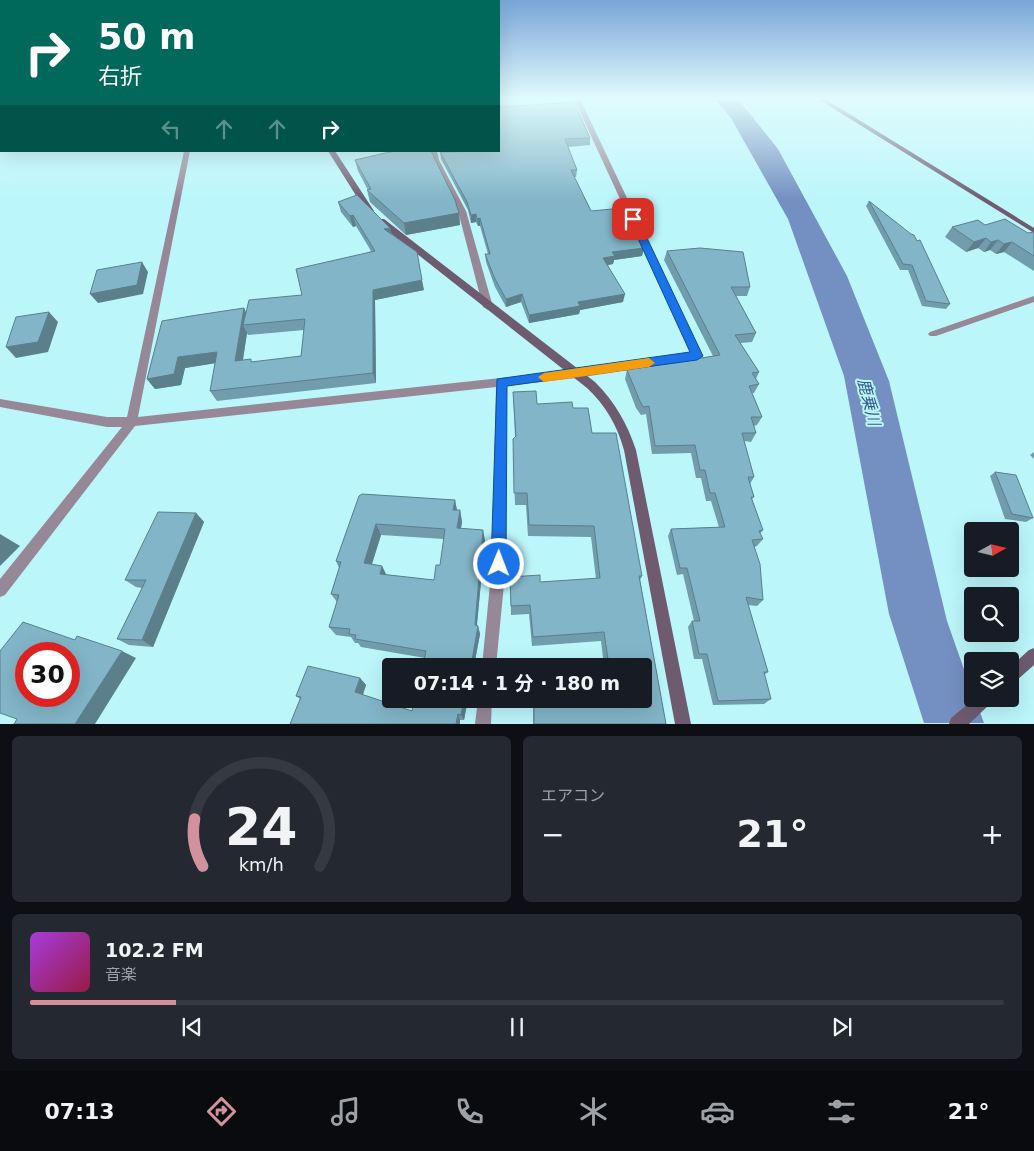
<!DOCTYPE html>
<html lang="ja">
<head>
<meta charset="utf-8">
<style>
	body { margin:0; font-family:"DejaVu Sans","Noto Sans JP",sans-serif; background:#242831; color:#f1f3f6; height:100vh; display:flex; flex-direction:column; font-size:19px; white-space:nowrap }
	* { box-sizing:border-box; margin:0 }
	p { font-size:16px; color:#9ea1a6 }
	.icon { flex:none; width:28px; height:28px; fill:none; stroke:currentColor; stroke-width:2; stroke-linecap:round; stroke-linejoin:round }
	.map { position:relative; height:724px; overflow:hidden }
	.sheet { display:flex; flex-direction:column; gap:12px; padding:12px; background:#0d0f14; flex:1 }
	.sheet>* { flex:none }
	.banner { position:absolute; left:0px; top:0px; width:500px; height:152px; box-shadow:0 5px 20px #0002; background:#00695c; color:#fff; overflow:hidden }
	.needle { width:32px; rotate:82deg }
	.buttons { position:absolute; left:964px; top:522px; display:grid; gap:10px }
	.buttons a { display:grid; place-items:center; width:55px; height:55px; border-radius:5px; background:#171b24; box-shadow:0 5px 20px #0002; font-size:25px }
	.speed { position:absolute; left:15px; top:642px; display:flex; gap:10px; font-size:25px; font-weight:700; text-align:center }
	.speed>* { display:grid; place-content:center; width:65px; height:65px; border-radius:50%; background:#171b24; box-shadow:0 5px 20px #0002; line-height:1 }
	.speed .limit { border:8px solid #d22; background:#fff; color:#111 }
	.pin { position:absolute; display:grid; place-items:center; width:42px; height:42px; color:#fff; margin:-21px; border-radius:10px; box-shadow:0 2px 8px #0006 }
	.me { position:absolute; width:55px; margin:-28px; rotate:1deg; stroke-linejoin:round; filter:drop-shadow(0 0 4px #0008) }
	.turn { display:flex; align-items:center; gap:18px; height:105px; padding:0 15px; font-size:22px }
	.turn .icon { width:65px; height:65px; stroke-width:2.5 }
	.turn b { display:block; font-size:35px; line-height:42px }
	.lanes { display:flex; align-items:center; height:48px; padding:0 15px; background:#0003; justify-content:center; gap:25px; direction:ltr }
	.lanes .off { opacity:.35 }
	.big { font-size:38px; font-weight:700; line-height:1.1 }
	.sheet .card { flex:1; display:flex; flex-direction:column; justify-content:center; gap:8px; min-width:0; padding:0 18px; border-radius:8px; background:#242831 }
	.sheet .dial { align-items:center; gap:0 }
	.dial svg { height:130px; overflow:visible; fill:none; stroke:#363941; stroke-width:7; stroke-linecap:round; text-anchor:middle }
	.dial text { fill:#f1f3f6; stroke:none }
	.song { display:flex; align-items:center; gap:15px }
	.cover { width:60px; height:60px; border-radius:8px; background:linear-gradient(135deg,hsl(280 70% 55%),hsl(340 70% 35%)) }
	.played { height:5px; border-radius:2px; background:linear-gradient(90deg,#d3929b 15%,#363941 15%) }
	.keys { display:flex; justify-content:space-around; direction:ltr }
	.heat { display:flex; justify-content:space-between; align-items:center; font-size:28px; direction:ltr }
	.sheet .tiles { flex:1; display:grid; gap:12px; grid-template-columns:1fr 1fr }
	.card:last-child { grid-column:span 2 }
	.trip { position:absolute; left:382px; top:658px; width:270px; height:50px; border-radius:5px; background:#171b24; box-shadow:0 5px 20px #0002; font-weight:700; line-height:50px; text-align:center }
	.tab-bar { display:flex; height:80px; justify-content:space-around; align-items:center; background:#090b0e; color:#9ea1a6 }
	.tab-bar .icon { width:35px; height:35px }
	.tab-bar .active { color:#d3929b }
	.tab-bar b { font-size:22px; color:#f1f3f6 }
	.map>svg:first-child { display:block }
	.water { fill:#748fc1 }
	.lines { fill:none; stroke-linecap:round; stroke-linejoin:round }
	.street { fill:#968897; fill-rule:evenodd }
	.secondary { fill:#6e5b70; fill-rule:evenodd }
	.wall { fill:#709cab; fill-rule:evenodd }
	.shaded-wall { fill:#5b7f8b }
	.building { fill:#82b5c7; stroke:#5b7f8b; fill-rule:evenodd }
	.route { fill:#1a73e8; stroke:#114b97 }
	.slow { fill:#f59e0b }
	.labels { text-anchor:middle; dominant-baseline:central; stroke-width:4; stroke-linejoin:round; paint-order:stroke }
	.water-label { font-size:16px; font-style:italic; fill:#335393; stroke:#bbf6fb }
</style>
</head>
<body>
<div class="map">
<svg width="1034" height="724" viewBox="0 0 1034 724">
	<rect width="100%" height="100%" fill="#bbf6fb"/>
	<path class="water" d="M 715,99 L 738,99 L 778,149 L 847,276 L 889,381 L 947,621 L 972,692 L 972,699 L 975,699 L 984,723 L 924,723 L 889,614 L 844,376 L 788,219 L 731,118 Z"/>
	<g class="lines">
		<path class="street" d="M 574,99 L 580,99 L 702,356 L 697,360 L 576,378 L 506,386 L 506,564 L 496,666 L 482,666 L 492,564 L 496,387 L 135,426 L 5,595 L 0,597 L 0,579 L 122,427 L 107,427 L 0,407 L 0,399 L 107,417 L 127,417 L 184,151 L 190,151 L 138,417 L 576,370 L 691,353 Z
			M 0,120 L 1,120 L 1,124 L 0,124 Z
			M 431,151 L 437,151 L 439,160 L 466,211 L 493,307 L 491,309 L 488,310 L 483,307 L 458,211 L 433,160 Z
			M 1034,296 L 1034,302 L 936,336 L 930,336 L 928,334 L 930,332 Z
			M 478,699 L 492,699 L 491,724 L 475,724 Z"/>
		<path class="secondary" d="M 818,99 L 825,99 L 1034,228 L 1034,233 Z
			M 328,151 L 335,151 L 374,211 L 373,213 L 367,213 Z
			M 378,219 L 384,219 L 595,382 C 615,402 627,423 636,450 L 691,724 L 675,724 L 624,450 C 617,425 606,406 587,388 L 378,223 Z
			M 1034,648 L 1034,665 L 1015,682 L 1010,684 L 1010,667 L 1029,650 Z
			M 974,699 L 993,699 L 990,704 L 969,724 L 949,724 L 951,718 Z"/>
	</g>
	<path class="wall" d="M 499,107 L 590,138 L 590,145 L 568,147 L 577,170 L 576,177 L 574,177 L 591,211 L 644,248 L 642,256 L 614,260 L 613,264 L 608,265 L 623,302 L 580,310 L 579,314 L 529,323 L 521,302 L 506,307 L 495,287 L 486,262 L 485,254 L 488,254 L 480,226 L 478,226 L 476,222 L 471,223 L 468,210 L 441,159 L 440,152 L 499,151 Z
		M 355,160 L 459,213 L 460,225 L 406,235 L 370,202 L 367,190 L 368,190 L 358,171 Z
		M 869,201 L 950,304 L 946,309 L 922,306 L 908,270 L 900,270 L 866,206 Z
		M 338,202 L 390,228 L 391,233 L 424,290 L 375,300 L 376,383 L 217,401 L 210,391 L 215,363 L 185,368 L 181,385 L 155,389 L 147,379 L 244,308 L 246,312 L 302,295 L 371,251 L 356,226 L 353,227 L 341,212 ZM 304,330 L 301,356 L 253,362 L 243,360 L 247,333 L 248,335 Z
		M 985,225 L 1028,233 L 1034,232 L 1034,271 L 1004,252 L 996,254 L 990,250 L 984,252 L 978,248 L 966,252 L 945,237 L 952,227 Z
		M 667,251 L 750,287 L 747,296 L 736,296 L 756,333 L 752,342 L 740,343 L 759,372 L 756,379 L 759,384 L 754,393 L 752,393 L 762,417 L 757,425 L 754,426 L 756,433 L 751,442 L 744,441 L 754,477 L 750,484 L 754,497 L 752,499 L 763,530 L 760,534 L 763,539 L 757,546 L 754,547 L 763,600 L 757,606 L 748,605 L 768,672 L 764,675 L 771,699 L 764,704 L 713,705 L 702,659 L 694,659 L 688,627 L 692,621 L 694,621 L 683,574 L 677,575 L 668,536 L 671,529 L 719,527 L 711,501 L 706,501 L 701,478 L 696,478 L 691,453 L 652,454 L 646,414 L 641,415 L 636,408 L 625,379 L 627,370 L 713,356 L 664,260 Z
		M 513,392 L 537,404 L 573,408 L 592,433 L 642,576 L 640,580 L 666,724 L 533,724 L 533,710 L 534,704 L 605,704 L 605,699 L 644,699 L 644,666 L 604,666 L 601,641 L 532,646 L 529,614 L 511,615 L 510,577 L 540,582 L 596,579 L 591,537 L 528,536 L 526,505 L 515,505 L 513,439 L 515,437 Z
		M 1034,452 L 1034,459 L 1030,455 Z
		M 995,472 L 1033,518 L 1026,522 L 1005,519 L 990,476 Z
		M 359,496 L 455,500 L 457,510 L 460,510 L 462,522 L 461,528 L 485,540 L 477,625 L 478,626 L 480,634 L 474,666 L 423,666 L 425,658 L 361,647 L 358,643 L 355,643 L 351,637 L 336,635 L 329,627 L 337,602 L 331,594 L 339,568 L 336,561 ZM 381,535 L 444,539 L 440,565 L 434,580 L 386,575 L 382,566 L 372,564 Z
		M 196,513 L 204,522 L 153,647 L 129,645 L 117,639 L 142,588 L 136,587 L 125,580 Z
		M 360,678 L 366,685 L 363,695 L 412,711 L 468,699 L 464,720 L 460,720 L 460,724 L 290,724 L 300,699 L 296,696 Z"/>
	<path class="shaded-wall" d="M 459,213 L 460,225 L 406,235 L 404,223 Z
		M 476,214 L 476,222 L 471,223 L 471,215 Z
		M 353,215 L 356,226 L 353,227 L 350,216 Z
		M 480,218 L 480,226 L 478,226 L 477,219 Z
		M 390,228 L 392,238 L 384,229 Z
		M 986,238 L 978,248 L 966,252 L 974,242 Z
		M 998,240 L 990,250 L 984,252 L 991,242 Z
		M 1012,242 L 1004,252 L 996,254 L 1004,244 Z
		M 644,248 L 642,256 L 614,260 L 613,264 L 602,266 L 603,258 L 612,252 Z
		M 142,262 L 148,272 L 143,294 L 98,303 L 90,294 Z
		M 422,280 L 424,290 L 375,300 L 376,383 L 373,373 L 373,290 Z
		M 522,294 L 521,302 L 506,307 L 506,299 Z
		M 625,294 L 623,302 L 580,310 L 579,314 L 529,323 L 529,315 L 578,302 Z
		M 244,308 L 249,319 L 243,325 L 247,333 L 241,371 L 235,361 Z
		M 49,312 L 58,322 L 48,352 L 16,358 L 6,347 Z
		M 217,352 L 223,362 L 185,368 L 181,385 L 155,389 L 147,379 L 178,357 Z
		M 455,500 L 457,511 L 453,510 Z
		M 460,510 L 462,522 L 459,539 L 457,528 Z
		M 196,513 L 204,522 L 153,647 L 142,640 Z
		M 376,524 L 381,535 L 369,573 L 364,563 Z
		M 483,530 L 485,540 L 476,633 L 475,625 Z
		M 0,534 L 20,546 L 0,566 Z
		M 382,566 L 387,576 L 380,574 Z
		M 478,626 L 480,634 L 474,666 L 471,666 Z
		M 122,651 L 136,658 L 95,724 L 75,724 Z
		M 360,678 L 366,685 L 361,699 L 355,692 Z
		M 464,699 L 468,699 L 464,720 L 461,715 Z
		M 458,714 L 460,720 L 460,724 L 456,724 Z"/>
	<path class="building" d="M 574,102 L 590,138 L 565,139 L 577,170 L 571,170 L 591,211 L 623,208 L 644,248 L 612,252 L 615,256 L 603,258 L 625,294 L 578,302 L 580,306 L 529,315 L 522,294 L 506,299 L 495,279 L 485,254 L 490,254 L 480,218 L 477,219 L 476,214 L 471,215 L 467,202 L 440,152 L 499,151 L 499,107 Z
		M 396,151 L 431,151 L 455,200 L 459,213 L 404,223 L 367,190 L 371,189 L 355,160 L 385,153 Z
		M 357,195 L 390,228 L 384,229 L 417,252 L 422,280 L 373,290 L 373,373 L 210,391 L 217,352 L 178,357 L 174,374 L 147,379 L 162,321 L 191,316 L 244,308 L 235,361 L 251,359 L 251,362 L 301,356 L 305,319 L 243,325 L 249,300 L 302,295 L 296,269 L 375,251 L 353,215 L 350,216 L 338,202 Z
		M 869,201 L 911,234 L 914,235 L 917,241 L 920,240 L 950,304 L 926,301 L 912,265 L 903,264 Z
		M 1005,219 L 1028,233 L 1034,232 L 1034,256 L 1012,242 L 1004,244 L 998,240 L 991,242 L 986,238 L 974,242 L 952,227 L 978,220 L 985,225 Z
		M 700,248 L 743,252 L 750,287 L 731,287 L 756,333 L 735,335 L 759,372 L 752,373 L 759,384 L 749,386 L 762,417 L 751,417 L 756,433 L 742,433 L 754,477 L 748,477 L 754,497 L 751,497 L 763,530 L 759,531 L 763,539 L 752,540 L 760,564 L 763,600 L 746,597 L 768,672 L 764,672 L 771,699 L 718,701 L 707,654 L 699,654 L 692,621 L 700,621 L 687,568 L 680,568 L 671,529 L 725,527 L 715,493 L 710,493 L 705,470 L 700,470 L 695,445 L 655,446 L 649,406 L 643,407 L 639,399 L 627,370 L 720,355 L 667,251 Z
		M 142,262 L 137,285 L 90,294 L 97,270 Z
		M 49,312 L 38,342 L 6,347 L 16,317 Z
		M 536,391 L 537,404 L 572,402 L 573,408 L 588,408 L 592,433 L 616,433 L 642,576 L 639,576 L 666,724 L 534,724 L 534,704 L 610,704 L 609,699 L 644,699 L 644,666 L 609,666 L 604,632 L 533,637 L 530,605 L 511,606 L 510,577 L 540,575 L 540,582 L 600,578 L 594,526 L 529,525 L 527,493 L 514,493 L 513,439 L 516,436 L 513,392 Z
		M 995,472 L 1016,475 L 1033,518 L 1012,514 Z
		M 362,494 L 455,500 L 453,510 L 460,510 L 457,528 L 483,530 L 475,625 L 478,626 L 471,666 L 423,666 L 426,651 L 355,639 L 356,635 L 349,634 L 350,629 L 329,627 L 339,595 L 331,594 L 341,562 L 336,561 L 359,496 ZM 376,524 L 445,529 L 440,565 L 436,565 L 434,580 L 380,574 L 382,566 L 364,563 Z
		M 158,512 L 196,513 L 142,640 L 117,639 L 146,580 L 125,580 Z
		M 23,622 L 75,640 L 77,636 L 122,651 L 75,724 L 14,724 L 17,719 L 0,713 L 0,651 ZM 26,654 L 69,654 L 69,696 L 26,696 Z
		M 308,666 L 360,678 L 355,692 L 412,711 L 415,699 L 464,699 L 461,715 L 458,714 L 456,724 L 290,724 L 301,697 L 296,696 Z"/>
	<linearGradient id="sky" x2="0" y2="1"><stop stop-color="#79a5d8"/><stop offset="0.49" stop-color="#e0fbfd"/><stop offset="1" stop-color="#e0fbfd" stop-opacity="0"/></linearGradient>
	<rect width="1034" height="200" fill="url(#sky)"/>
	<path class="route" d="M 633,216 L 638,219 L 703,356 L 697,360 L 507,386 L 506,564 L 504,569 L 499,571 L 493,569 L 491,564 L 497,379 L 690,352 L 629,219 Z"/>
	<path class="slow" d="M 649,358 L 655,363 L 649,367 L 544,382 L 538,377 L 544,373 Z"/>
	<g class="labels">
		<g class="water-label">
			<text transform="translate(869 402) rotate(76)">鹿乗川</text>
		</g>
	</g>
</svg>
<div class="buttons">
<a><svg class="needle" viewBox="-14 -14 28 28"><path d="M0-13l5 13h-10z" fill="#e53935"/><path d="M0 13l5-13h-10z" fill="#9ea1a6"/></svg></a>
<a><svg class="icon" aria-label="search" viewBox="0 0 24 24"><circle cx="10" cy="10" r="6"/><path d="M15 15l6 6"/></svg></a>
<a><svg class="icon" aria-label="layers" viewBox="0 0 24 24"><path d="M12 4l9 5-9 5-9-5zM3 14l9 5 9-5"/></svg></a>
</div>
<div class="speed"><div class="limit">30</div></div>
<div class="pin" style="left:633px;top:219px;background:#d93025"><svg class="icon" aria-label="arrive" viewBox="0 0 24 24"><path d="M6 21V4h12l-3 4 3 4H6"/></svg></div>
<svg class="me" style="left:499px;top:564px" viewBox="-20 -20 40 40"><circle r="17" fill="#1a73e8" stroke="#fff" stroke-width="3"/><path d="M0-11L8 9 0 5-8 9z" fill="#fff"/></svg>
<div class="trip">07:14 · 1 分 · 180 m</div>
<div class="banner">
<div class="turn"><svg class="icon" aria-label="right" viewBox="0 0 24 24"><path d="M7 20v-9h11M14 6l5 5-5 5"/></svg><div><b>50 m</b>右折</div></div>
<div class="lanes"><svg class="icon off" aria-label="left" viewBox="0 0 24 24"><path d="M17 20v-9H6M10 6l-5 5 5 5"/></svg><svg class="icon off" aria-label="ahead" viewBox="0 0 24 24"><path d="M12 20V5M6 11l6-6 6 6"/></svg><svg class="icon off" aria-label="ahead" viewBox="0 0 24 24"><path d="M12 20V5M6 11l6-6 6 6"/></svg><svg class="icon" aria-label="right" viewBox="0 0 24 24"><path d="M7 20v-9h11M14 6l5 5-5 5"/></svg></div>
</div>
</div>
<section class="sheet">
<div class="tiles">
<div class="card dial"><svg viewBox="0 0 100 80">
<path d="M14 69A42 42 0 1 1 86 69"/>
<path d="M14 69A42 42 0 0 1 9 40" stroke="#d3929b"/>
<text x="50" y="56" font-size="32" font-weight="700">24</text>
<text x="50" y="72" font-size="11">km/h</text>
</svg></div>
<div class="card"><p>エアコン</p>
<div class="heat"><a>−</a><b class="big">21°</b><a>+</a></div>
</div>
<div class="card">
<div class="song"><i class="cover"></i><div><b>102.2 FM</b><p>音楽</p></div></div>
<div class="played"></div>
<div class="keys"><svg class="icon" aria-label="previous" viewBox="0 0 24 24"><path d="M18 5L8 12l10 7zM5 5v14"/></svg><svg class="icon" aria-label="pause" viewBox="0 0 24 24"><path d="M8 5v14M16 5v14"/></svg><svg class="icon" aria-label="next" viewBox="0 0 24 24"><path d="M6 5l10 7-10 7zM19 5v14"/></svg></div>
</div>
</div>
</section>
<nav class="tab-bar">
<b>07:13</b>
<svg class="icon active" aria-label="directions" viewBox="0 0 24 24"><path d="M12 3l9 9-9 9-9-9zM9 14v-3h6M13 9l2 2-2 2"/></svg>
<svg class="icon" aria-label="music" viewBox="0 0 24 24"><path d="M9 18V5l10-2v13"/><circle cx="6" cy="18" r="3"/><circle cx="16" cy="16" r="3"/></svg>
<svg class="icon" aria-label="phone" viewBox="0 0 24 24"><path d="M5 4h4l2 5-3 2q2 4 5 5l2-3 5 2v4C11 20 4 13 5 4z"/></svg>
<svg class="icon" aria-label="climate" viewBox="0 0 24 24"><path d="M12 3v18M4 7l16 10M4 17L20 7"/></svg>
<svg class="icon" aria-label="car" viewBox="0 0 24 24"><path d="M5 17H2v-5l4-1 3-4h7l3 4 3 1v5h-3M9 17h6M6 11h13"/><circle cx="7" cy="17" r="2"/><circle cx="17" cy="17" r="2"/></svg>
<svg class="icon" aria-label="filters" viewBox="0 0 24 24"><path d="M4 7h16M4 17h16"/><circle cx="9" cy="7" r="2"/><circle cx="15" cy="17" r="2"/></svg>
<b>21°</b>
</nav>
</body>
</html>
